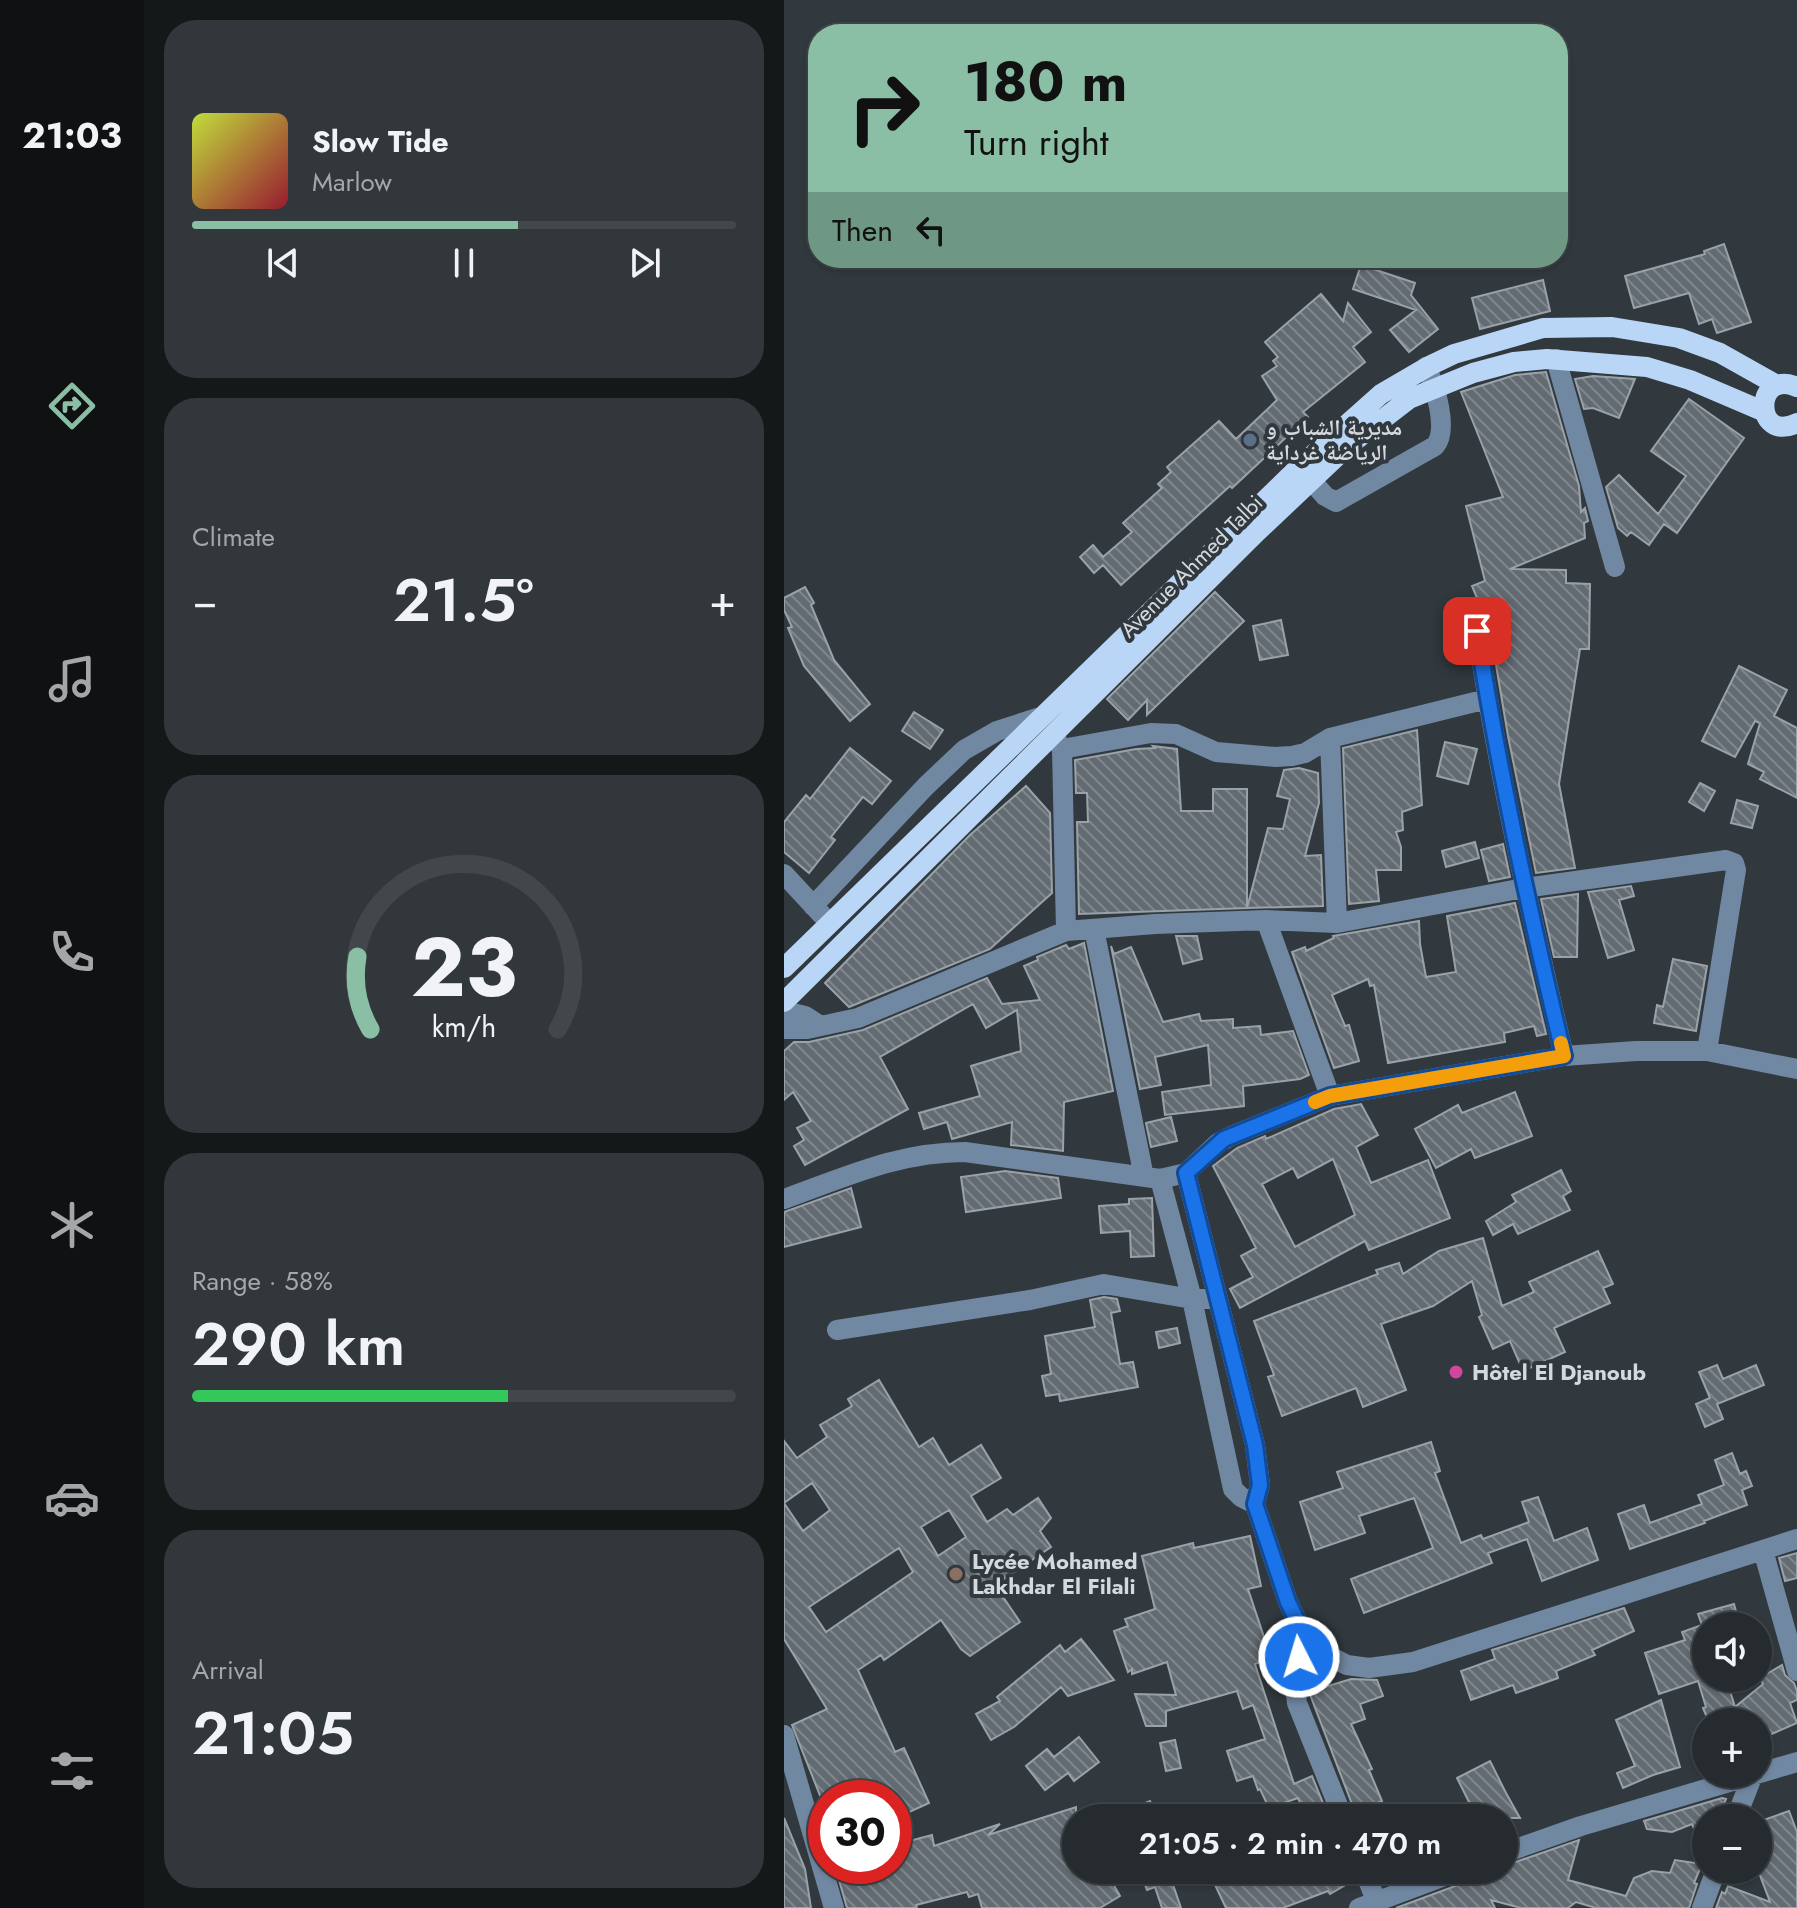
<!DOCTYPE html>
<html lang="en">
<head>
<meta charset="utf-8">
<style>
	body { margin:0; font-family:Jost,"Noto Naskh Arabic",sans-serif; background:#31373a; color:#f1f3f6; height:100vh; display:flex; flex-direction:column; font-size:30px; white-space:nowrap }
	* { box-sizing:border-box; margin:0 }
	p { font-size:26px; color:#a3a7aa }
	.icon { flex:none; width:44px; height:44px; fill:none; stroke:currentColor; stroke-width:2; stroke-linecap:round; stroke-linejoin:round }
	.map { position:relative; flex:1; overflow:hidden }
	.drawer { display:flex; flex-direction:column; gap:20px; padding:20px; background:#141819; width:640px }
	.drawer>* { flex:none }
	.guide { position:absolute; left:24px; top:24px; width:760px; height:244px; border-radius:32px; box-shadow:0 2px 6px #0004,0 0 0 2px #42474a; background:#8abfa5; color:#111; overflow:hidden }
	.fabs { position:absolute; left:908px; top:1612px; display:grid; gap:16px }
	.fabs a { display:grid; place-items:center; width:80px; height:80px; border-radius:50%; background:#252b2e; box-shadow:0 2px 6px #0004,0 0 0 2px #42474a; font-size:40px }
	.speed { position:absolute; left:24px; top:1780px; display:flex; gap:16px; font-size:40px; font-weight:700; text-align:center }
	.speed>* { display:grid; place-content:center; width:104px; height:104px; border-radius:50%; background:#252b2e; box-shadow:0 2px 6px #0004,0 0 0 2px #42474a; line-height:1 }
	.speed .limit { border:12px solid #d22; background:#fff; color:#111 }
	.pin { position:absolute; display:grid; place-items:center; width:68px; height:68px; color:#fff; margin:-34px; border-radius:16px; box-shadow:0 4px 12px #0006 }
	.me { position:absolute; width:88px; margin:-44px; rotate:355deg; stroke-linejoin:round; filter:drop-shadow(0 0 6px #0008) }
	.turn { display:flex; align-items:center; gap:28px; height:168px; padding:0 24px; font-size:36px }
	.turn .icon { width:104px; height:104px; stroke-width:2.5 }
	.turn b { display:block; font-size:56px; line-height:68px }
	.then { display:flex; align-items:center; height:76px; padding:0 24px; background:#0003; gap:16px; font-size:30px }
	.big { font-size:60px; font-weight:600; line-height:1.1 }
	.drawer .tile { flex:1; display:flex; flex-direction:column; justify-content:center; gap:12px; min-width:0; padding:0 28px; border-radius:32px; background:#31373a }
	.drawer .dial { align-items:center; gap:0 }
	.dial svg { height:208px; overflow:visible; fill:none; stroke:#42474a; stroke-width:7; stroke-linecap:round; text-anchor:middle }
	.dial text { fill:#f1f3f6; stroke:none }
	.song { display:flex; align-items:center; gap:24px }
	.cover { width:96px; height:96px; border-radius:12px; background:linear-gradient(135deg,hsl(70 70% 55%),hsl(350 70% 35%)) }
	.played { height:8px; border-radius:4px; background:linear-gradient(90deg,#8abfa5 60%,#42474a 60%) }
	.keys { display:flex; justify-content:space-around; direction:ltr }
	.heat { display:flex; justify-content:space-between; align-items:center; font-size:44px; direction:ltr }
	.charge { height:12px; border-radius:6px; background:linear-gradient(90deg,#34c759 58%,#42474a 0) }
	.trip { position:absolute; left:278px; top:1804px; width:456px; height:80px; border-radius:40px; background:#252b2e; box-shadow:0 2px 6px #0004,0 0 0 2px #42474a; font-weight:600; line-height:80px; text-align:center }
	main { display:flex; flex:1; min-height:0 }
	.tabs { display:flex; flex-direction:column; width:144px; justify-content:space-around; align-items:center; background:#0f1112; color:#a3a7aa }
	.tabs .icon { width:56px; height:56px }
	.tabs .on { color:#8abfa5 }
	.tabs b { font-size:36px; color:#f1f3f6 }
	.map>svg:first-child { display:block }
	.building { fill:url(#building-back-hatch); stroke:#99a2a9; stroke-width:2; fill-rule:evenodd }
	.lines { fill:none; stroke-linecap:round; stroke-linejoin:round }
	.minor { stroke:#7188a2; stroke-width:20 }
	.major { stroke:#bad6f7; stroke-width:20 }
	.route-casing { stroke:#114b97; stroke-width:20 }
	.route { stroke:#1a73e8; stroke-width:14 }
	.slow { stroke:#f59e0b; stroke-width:14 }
	.service-dot { fill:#5c6f8a; stroke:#31393e; stroke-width:3 }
	.hotel-dot { fill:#d1479c; stroke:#31393e; stroke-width:3 }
	.education-dot { fill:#8d6e63; stroke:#31393e; stroke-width:3 }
	.labels { text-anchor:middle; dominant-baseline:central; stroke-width:8; stroke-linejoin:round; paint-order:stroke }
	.poi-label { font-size:22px; font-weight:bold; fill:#d4d9dd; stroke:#31393e; text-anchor:start }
	.street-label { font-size:22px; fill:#d4d9dd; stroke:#31393e }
</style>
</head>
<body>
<main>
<nav class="tabs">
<b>21:03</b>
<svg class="icon on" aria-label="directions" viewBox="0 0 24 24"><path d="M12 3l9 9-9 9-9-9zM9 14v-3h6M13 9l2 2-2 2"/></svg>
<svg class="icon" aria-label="music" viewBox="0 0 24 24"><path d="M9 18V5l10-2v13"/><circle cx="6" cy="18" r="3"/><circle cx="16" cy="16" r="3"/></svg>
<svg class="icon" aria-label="phone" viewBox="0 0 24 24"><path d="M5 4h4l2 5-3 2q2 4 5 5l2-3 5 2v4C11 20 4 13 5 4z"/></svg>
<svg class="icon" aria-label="climate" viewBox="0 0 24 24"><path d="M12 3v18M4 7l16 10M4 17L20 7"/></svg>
<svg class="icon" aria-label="car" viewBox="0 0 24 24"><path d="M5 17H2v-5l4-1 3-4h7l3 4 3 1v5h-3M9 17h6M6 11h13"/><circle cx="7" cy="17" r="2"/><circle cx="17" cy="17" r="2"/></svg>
<svg class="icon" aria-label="filters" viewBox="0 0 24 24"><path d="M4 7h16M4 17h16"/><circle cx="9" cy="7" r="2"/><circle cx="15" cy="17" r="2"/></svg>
</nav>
<section class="drawer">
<div class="tile">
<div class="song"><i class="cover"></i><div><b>Slow Tide</b><p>Marlow</p></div></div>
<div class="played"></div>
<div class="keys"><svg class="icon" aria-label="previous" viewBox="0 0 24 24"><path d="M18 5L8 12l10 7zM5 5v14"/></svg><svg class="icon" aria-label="pause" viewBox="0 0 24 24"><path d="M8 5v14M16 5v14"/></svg><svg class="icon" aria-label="next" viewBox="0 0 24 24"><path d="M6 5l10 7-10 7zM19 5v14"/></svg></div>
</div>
<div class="tile"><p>Climate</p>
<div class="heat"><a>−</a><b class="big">21.5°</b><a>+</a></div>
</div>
<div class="tile dial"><svg viewBox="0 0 100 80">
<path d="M14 69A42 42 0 1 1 86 69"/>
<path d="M14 69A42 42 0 0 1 9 41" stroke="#8abfa5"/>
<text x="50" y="56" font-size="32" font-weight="700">23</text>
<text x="50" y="72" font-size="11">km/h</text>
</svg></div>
<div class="tile"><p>Range · 58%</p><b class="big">290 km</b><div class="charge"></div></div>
<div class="tile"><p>Arrival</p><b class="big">21:05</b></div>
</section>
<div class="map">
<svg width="1013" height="1908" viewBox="0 0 1013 1908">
	<defs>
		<pattern id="building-back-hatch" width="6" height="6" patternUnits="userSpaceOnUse" patternTransform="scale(2)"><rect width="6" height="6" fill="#636b72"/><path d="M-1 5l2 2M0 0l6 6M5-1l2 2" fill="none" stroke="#80868c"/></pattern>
	</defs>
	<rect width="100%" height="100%" fill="#31393e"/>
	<path class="building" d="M 940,244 L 967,322 L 933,333 L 928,319 L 915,324 L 905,293 L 850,308 L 841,276 L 921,254 L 920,251 Z
		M 577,265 L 631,283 L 627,295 L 654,329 L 625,352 L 606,330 L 632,310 L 569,289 Z
		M 759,280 L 766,311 L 696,329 L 688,298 Z
		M 537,294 L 559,321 L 564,303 L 587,332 L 569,347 L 581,362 L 519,412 L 524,417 L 448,488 L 446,486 L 337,585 L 319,565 L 310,573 L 296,557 L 309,545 L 319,557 L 348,532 L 339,523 L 378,488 L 374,484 L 387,472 L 383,467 L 435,421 L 452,439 L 493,400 L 478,376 L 493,366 L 489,361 L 494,357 L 481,342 Z
		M 762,372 L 795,486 L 797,512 L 801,508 L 804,521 L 800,523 L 801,538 L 726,569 L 782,570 L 782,583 L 806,584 L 805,649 L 796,649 L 775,784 L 791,868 L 752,873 L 724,736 L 706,629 L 688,586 L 701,581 L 682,506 L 719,497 L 677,392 L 731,375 Z
		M 809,376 L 851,379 L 835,418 L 809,408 L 800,409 L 791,379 Z
		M 905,399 L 960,438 L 893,533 L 880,524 L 865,545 L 847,532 L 843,536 L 834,528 L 822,487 L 835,475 L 874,514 L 902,476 L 867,451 Z
		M 21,587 L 30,603 L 27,605 L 50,660 L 86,704 L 66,721 L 20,666 L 4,628 L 8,627 L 0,610 L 0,598 Z
		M 431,592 L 460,621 L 363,715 L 363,700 L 344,720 L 323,699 Z
		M 497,620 L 504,655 L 476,660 L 469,626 Z
		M 955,666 L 1003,690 L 990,716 L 1013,728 L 1013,798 L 976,779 L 980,772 L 964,764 L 976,723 L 971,721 L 951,757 L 918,741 Z
		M 130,712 L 159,730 L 146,749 L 118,731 Z
		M 633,730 L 638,805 L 618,812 L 619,830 L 612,832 L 617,847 L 617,870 L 592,870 L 595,901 L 565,904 L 559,748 Z
		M 661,742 L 693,749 L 684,784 L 653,776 Z
		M 369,746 L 393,749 L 397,811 L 429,811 L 429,789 L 463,789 L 463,908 L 295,914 L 293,822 L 304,822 L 303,793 L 292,793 L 291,760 L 352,749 L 371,748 Z
		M 66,748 L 107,781 L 88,804 L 79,797 L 47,837 L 51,840 L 25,873 L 0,852 L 0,822 L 22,795 L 26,799 Z
		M 515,768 L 534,773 L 535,803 L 521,856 L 537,855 L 539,906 L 463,908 L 484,828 L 499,829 L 506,799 L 493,796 L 500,770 Z
		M 916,783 L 931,791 L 920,811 L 905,802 Z
		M 242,786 L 266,813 L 268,893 L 206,949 L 65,1007 L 41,983 L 186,835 Z
		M 953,800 L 974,806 L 968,828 L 947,823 Z
		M 691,842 L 695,858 L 662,867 L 658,851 Z
		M 719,844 L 726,877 L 705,881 L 697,850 Z
		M 847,886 L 850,896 L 835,900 L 850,950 L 824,958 L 804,892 Z
		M 794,894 L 793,957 L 770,957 L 757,899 Z
		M 731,903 L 762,1034 L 753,1036 L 750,1026 L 720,1033 L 721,1042 L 604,1063 L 590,985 L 586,986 L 584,979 L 548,995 L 561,1026 L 565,1025 L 575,1061 L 550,1068 L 508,952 L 521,947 L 522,951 L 550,938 L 549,936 L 635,921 L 636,944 L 642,977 L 672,972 L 663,916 Z
		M 392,936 L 413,936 L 418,959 L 399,964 Z
		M 300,943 L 329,1091 L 280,1102 L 279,1151 L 227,1145 L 228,1122 L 168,1139 L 163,1122 L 140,1129 L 135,1113 L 196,1096 L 187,1066 L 237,1051 L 233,1010 L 202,1028 L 189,1004 L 96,1057 L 124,1109 L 21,1165 L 10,1146 L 20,1140 L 13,1128 L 27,1121 L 9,1092 L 0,1100 L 0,1051 L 10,1042 L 25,1042 L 79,1030 L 203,978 L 218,1004 L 256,1000 L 240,966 L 254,960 L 253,957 L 282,945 L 285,949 Z
		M 327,946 L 330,954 L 347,947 L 379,1022 L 415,1014 L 417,1021 L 449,1019 L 449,1028 L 476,1026 L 477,1035 L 509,1031 L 525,1075 L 516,1079 L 459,1086 L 460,1106 L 381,1115 L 378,1092 L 427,1085 L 424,1045 L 371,1057 L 377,1085 L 356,1089 Z
		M 889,959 L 923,966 L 912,1031 L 870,1023 L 873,1005 L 879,1007 Z
		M 731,1092 L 748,1136 L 691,1158 L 687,1149 L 652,1168 L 631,1129 L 674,1105 L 678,1113 Z
		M 577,1104 L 594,1135 L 572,1147 L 587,1183 L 644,1160 L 666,1218 L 585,1250 L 581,1241 L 456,1308 L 446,1289 L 469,1277 L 457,1256 L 472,1248 L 429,1166 L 453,1148 L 481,1136 L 482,1139 L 550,1109 ZM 549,1159 L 571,1215 L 511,1247 L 478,1184 L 509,1168 L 514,1178 Z
		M 387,1117 L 393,1141 L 367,1147 L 362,1123 Z
		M 777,1170 L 787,1191 L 779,1196 L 786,1210 L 734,1234 L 729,1224 L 709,1235 L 702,1221 L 732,1202 L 728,1195 Z
		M 221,1171 L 274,1178 L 277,1198 L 182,1212 L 177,1177 Z
		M 67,1188 L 77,1227 L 0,1247 L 0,1212 Z
		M 345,1199 L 368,1198 L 370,1256 L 347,1257 L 346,1231 L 317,1233 L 315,1206 L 345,1204 Z
		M 699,1238 L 718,1306 L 750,1292 L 745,1282 L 814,1251 L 829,1284 L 819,1288 L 826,1303 L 770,1328 L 781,1352 L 739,1371 L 726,1341 L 709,1349 L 695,1317 L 698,1315 L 688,1281 L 649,1306 L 597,1324 L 622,1390 L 579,1407 L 572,1388 L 498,1416 L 484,1377 L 490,1375 L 470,1321 L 594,1274 L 592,1270 L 615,1263 L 619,1274 L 655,1251 Z
		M 320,1297 L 333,1299 L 336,1311 L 327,1313 L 336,1364 L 349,1362 L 354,1387 L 276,1401 L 275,1394 L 262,1396 L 258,1376 L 267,1374 L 261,1336 L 311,1327 L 306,1300 Z
		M 393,1328 L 396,1343 L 375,1348 L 372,1332 Z
		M 933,1365 L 939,1379 L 972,1365 L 980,1385 L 933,1404 L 939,1419 L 921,1427 L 912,1404 L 926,1398 L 915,1372 Z
		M 95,1380 L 135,1447 L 149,1438 L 165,1465 L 197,1445 L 217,1478 L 187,1496 L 203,1522 L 223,1509 L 229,1515 L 254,1498 L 267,1518 L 256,1531 L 267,1547 L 211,1585 L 236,1622 L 186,1656 L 177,1649 L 157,1620 L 100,1660 L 97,1655 L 74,1670 L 111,1752 L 120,1748 L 145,1803 L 110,1819 L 110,1798 L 37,1798 L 8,1725 L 43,1709 L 0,1639 L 0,1441 L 13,1458 L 43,1437 L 36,1425 L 68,1406 L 64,1399 ZM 28,1483 L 46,1510 L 19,1531 L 0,1503 ZM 165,1510 L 182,1537 L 154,1556 L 137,1527 ZM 115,1548 L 129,1572 L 42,1632 L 25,1607 Z
		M 647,1442 L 656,1471 L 651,1473 L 677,1543 L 697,1535 L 699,1539 L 745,1522 L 738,1502 L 754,1497 L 770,1541 L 803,1528 L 814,1560 L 758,1581 L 743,1539 L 704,1553 L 708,1563 L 580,1613 L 567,1579 L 649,1548 L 630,1498 L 575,1516 L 581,1533 L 531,1550 L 516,1502 L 559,1488 L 553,1472 Z
		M 948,1453 L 956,1474 L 962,1471 L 968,1486 L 958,1490 L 963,1505 L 920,1521 L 921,1523 L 846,1549 L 834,1514 L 860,1505 L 866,1523 L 918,1504 L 914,1495 L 940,1485 L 931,1460 Z
		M 466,1536 L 477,1586 L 464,1589 L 487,1658 L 471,1664 L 510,1784 L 528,1776 L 545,1818 L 523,1818 L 514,1798 L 485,1808 L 476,1789 L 474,1790 L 469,1776 L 453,1781 L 443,1751 L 481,1739 L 469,1705 L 459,1709 L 453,1691 L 382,1711 L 382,1726 L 362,1726 L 351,1694 L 392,1695 L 383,1662 L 348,1674 L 348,1669 L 344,1672 L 330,1631 L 344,1626 L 341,1619 L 371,1609 L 358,1556 L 409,1543 L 410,1548 Z
		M 1013,1553 L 1013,1578 L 1001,1581 L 995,1558 Z
		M 950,1604 L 956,1626 L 922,1626 L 922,1678 L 942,1678 L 951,1707 L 979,1684 L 976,1678 L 998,1665 L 1001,1675 L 1010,1683 L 1013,1691 L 1013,1700 L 1006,1703 L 1013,1723 L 974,1740 L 974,1722 L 925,1722 L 919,1708 L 922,1707 L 914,1681 L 875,1694 L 861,1653 L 901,1640 L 898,1632 L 918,1625 L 914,1614 Z
		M 840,1608 L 850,1631 L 808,1650 L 811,1655 L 772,1671 L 774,1678 L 732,1693 L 729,1685 L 687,1700 L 677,1671 L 711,1659 L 708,1650 Z
		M 297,1639 L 330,1680 L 284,1696 L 277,1687 L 230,1727 L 207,1740 L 192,1714 L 216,1701 L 213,1697 L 276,1645 L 281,1652 Z
		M 567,1679 L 593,1680 L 599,1696 L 576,1704 L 581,1719 L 567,1724 L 588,1769 L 585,1770 L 598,1801 L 571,1812 L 525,1692 Z
		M 877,1700 L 896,1767 L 869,1775 L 839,1788 L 833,1773 L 851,1766 L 832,1720 Z
		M 295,1737 L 315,1762 L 290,1781 L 284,1773 L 261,1790 L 242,1766 L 263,1749 L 270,1757 Z
		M 391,1740 L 397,1768 L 382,1771 L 376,1743 Z
		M 706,1761 L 722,1793 L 736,1818 L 693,1818 L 673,1778 Z
		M 938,1798 L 942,1799 L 934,1818 L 922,1818 L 922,1856 L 908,1824 L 888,1832 L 863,1829 L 860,1821 Z
		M 366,1801 L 373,1818 L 327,1818 L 326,1817 Z
		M 292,1807 L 292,1870 L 321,1870 L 336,1896 L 316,1908 L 198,1908 L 194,1894 L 185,1897 L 183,1892 L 132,1905 L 133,1908 L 63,1908 L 51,1866 L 110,1866 L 110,1845 L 148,1835 L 150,1846 L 216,1824 L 204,1835 Z
		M 1005,1811 L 1013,1832 L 1013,1908 L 932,1908 L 938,1892 L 941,1894 L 944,1886 L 986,1902 L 974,1870 L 974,1822 Z
		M 0,1818 L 21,1869 L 27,1908 L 0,1908 Z
		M 795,1840 L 784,1880 L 842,1896 L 850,1878 L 868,1871 L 886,1873 L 891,1860 L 918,1864 L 910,1883 L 913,1884 L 905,1908 L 812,1908 L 792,1902 L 784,1908 L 737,1908 L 707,1900 L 711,1908 L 612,1908 L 682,1882 L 687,1878 L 690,1870 L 720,1870 L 720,1866 Z
		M 355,1870 L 384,1870 L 397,1908 L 378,1908 L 371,1887 L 363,1890 Z
		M 424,1870 L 456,1870 L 463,1885 L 503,1870 L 567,1870 L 570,1880 L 546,1894 L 544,1891 L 499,1908 L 442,1908 Z"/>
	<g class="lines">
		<path class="minor" d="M 772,359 L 831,567
			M 518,470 L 541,496 L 552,502 L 651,446 C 665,430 651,385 642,367
			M 693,631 C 714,774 747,915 780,1056
			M 546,738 L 553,923
			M 273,741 L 278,749 L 282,931
			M 278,749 L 367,733 L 392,734 L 432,752 L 491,757 L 508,756 L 521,753 L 546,738 L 703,699
			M 0,874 L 38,915
			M 29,906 L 142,786 L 180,750 L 213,731 L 253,718
			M 482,920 L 546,1096
			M 310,929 L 360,1177
			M 0,1011 L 21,1016 L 35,1025
			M 0,1029 L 23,1029 L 74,1018 L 282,931 L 371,924 L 482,920 L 553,923 L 740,888 L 942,860 L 950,863 L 952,870 L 923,1051
			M 402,1173 L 471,1445 L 476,1485 L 471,1504 L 504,1602 L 520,1635 L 533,1650 L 563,1665 L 585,1668 L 629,1662 L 1013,1539
			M 376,1179 L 408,1299 L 449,1489 L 457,1497 L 471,1504
			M 0,1199 C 62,1177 114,1152 181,1152 L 376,1179 L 402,1173 L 434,1143 L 447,1136 L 546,1096 L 780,1056 L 852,1051 L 923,1051 L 1013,1069
			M 53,1330 L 246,1300 L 320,1284 L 408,1299 L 432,1299
			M 979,1550 L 1013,1671
			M 520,1635 L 510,1678 L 513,1703 L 559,1818
			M 0,1735 L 50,1908
			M 952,1818 L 968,1777
			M 720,1853 L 797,1826 L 1013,1762
			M 580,1870 L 593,1903
			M 575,1908 L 677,1870
			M 918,1908 L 932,1870"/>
		<path class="major" d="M 1013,387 C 970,368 969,444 1013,423
			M 0,968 L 515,467 L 597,394 L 645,366 L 670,354 L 759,328 L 828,327 L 895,338 L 936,353 L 993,385
			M 0,1002 L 473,532 L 564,446 L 625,399 L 689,373 L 730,362 L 763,359 L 863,367 L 906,380 L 981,412"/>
	</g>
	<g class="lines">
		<g class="route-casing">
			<path id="route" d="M 515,1657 L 520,1635 L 504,1602 L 471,1504 L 476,1485 L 471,1445 L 402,1173 L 440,1139 L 546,1096 L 780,1056 C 746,915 715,774 693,631"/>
		</g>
		<use href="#route" class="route"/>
		<path class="slow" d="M 531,1102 L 546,1096 L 780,1056 L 777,1043"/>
	</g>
	<circle class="service-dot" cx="466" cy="440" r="8"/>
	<circle class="hotel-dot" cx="672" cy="1372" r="8"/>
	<circle class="education-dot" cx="172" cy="1574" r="8"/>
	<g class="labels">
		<g class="poi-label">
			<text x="482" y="427">مديرية الشباب و<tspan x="482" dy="25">الرياضة غرداية</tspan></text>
			<text x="688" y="1372">Hôtel El Djanoub</text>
			<text x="188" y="1561">Lycée Mohamed<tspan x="188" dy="25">Lakhdar El Filali</tspan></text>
		</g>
		<g class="street-label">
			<text transform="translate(407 566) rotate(-45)">Avenue Ahmed Talbi</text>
		</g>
	</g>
</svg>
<div class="fabs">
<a><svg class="icon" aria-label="sound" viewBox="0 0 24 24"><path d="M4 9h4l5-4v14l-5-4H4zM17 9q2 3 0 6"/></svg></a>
<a>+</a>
<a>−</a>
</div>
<div class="speed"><div class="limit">30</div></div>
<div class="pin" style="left:693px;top:631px;background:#d93025"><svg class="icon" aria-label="arrive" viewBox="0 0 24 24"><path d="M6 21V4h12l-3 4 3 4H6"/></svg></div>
<svg class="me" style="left:515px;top:1657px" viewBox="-20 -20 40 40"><circle r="17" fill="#1a73e8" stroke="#fff" stroke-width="3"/><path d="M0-11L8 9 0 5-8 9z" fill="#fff"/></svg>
<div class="trip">21:05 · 2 min · 470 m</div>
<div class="guide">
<div class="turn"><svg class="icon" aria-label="right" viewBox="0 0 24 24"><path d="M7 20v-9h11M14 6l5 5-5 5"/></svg><div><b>180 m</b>Turn right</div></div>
<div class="then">Then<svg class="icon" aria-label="left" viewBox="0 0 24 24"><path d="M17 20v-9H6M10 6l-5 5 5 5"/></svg></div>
</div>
</div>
</main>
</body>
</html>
